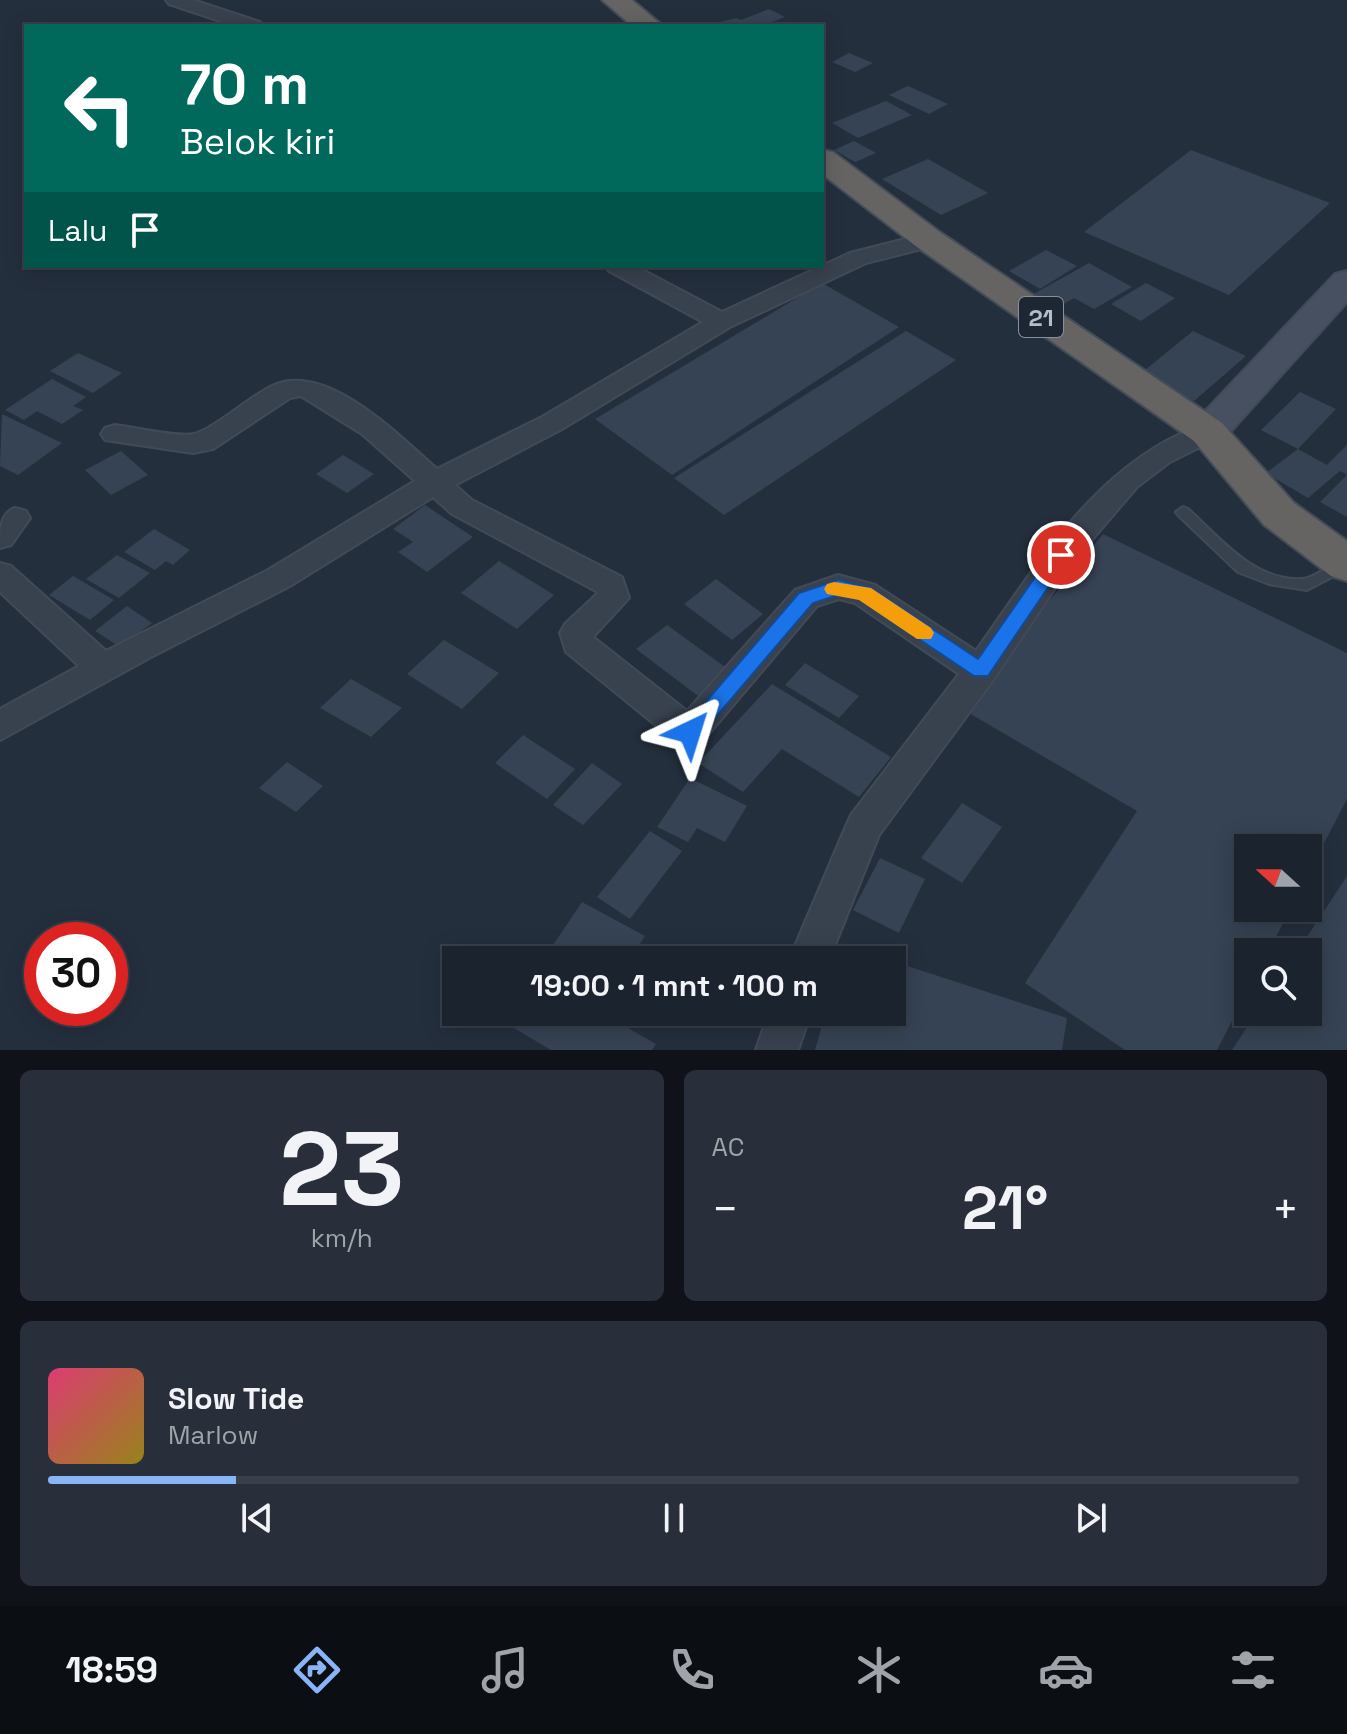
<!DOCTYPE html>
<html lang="id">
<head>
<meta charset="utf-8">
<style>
	body { margin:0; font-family:"Space Grotesk",sans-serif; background:#282f3a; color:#f1f3f6; height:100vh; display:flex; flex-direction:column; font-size:30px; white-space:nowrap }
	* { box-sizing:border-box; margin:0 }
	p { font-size:26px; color:#a0a4aa }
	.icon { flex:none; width:44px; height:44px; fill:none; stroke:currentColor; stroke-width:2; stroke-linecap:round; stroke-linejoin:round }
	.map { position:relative; height:1050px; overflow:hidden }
	.drawer { display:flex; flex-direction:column; gap:20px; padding:20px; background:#0f1319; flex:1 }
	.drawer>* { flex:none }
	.banner { position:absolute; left:24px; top:24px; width:800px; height:244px; border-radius:0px; box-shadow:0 4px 20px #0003,0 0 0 2px #39404a; background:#00695c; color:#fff; overflow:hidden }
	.needle { width:52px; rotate:291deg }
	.fabs { position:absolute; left:1234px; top:834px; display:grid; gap:16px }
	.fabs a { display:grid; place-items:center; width:88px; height:88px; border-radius:0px; background:#1b232e; box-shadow:0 4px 20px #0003,0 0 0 2px #39404a; font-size:40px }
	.speed { position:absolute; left:24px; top:922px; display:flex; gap:16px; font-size:40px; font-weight:700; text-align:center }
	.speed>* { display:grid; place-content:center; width:104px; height:104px; border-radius:50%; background:#1b232e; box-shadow:0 4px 20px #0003,0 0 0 2px #39404a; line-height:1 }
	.speed .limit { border:12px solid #d22; background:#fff; color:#111 }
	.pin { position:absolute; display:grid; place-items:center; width:68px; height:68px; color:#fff; margin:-34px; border:4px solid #fff; border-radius:50%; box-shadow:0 2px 8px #0007 }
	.me { position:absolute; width:88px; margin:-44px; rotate:41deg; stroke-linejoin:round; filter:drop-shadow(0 0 6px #0008) }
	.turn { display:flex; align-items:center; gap:28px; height:168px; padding:0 24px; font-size:36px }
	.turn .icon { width:104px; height:104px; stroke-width:2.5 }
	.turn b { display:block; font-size:56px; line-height:68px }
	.then { display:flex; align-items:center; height:76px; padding:0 24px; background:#0003; gap:16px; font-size:30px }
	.big { font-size:60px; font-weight:600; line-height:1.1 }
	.drawer .widget { flex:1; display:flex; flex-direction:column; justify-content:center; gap:12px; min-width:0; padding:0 28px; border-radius:12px; background:#282f3a }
	.drawer .dial { align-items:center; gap:0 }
	.dial b { font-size:104px; line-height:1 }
	.song { display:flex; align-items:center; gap:24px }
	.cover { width:96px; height:96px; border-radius:12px; background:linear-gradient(135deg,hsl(340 70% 55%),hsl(50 70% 35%)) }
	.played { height:8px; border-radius:4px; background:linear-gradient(90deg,#8ab4f8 15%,#39404a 15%) }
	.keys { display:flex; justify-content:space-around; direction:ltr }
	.heat { display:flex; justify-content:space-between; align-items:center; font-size:44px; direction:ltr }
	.drawer .tiles { flex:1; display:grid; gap:20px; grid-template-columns:1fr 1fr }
	.widget:last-child { grid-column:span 2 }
	.trip { position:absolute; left:442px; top:946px; width:464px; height:80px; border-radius:0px; background:#1b232e; box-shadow:0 4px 20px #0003,0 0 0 2px #39404a; font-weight:600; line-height:80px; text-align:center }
	.tabs { display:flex; height:128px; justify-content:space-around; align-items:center; background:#0b0e12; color:#a0a4aa }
	.tabs .icon { width:56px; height:56px }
	.tabs .on { color:#8ab4f8 }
	.tabs b { font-size:36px; color:#f1f3f6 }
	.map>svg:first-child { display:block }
	.building { fill:#364354 }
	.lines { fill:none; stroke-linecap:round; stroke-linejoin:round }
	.service-casing { stroke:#414a57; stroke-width:4 }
	.minor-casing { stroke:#414a57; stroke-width:4 }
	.secondary-casing { stroke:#414a57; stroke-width:4 }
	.trunk-casing { stroke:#434c59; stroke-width:4 }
	.service { fill:#38414e; fill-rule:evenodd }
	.minor { fill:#38414e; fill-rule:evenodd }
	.secondary { fill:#465061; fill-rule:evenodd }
	.trunk { fill:#656462; fill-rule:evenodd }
	.route { fill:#1a73e8; stroke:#114b97; stroke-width:2 }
	.slow { fill:#f59e0b }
	.labels { text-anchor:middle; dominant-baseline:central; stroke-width:8; stroke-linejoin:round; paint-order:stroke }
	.shield { fill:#1d2633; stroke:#878f9c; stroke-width:2 }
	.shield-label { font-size:24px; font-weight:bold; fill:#b4bcc9 }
</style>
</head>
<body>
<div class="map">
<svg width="1347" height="1050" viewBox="0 0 1347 1050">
	<rect width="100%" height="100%" fill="#242f3e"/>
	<path class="building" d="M 769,9 L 785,17 L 762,26 L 705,26 L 736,18 L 741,20 Z
		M 849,53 L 873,63 L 855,72 L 832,62 Z
		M 908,86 L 948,104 L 929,114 L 889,95 Z
		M 886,101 L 912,115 L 858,138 L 832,123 Z
		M 854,141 L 876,153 L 855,162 L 834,150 Z
		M 1191,150 L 1330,203 L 1229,295 L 1084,232 Z
		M 928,159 L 988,193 L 941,215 L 882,179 Z
		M 1046,250 L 1077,266 L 1040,289 L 1009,271 Z
		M 1089,263 L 1132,287 L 1094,309 L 1074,298 L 1053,310 L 1030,296 Z
		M 822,283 L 899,327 L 672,475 L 595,419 Z
		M 1146,283 L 1175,298 L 1141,321 L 1111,304 Z
		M 906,331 L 956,360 L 724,515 L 674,478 Z
		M 1193,331 L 1246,356 L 1194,401 L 1140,374 Z
		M 78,353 L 122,373 L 93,393 L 50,371 Z
		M 52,379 L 86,397 L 73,406 L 83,410 L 62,424 L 37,411 L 24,420 L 5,410 Z
		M 1300,392 L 1336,409 L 1298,449 L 1327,465 L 1347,445 L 1347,517 L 1320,502 L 1347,475 L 1340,471 L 1308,498 L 1266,473 L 1298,449 L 1261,430 Z
		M 2,414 L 62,443 L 18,475 L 0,466 Z
		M 121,451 L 148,475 L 111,495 L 85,470 Z
		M 343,455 L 374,474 L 347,493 L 316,474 Z
		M 425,505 L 473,537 L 427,572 L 398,552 L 413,542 L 393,529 Z
		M 154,529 L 190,550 L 173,565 L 166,561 L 155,570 L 124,552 Z
		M 1103,534 L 1347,653 L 1347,799 L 1308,874 L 1308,848 L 1248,848 L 1248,908 L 1291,908 L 1268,952 L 1248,952 L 1248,990 L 1217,1050 L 1125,1050 L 1025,983 L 1137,811 L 962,709 Z
		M 117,555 L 150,573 L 119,598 L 86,579 Z
		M 499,561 L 554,595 L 517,629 L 461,593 Z
		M 73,576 L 114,600 L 90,620 L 49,595 Z
		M 716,579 L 763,614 L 732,640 L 684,604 Z
		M 127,606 L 152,623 L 120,647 L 95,631 Z
		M 667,625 L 732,672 L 702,699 L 636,649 Z
		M 444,640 L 499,673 L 462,709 L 407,674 Z
		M 805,663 L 859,696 L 839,718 L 785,685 Z
		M 351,679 L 402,708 L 371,737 L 320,708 Z
		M 772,684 L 891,757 L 859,797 L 782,749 L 743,792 L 698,763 Z
		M 523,735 L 575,769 L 547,799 L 495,763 Z
		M 287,762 L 323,786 L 296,812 L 259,788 Z
		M 592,763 L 622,784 L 583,825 L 553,805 Z
		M 690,778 L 747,806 L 725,842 L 697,828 L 688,842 L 657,827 Z
		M 962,803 L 1002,827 L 962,883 L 921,858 Z
		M 650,831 L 682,851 L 630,919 L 597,897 Z
		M 880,858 L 925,879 L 899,933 L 853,910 Z
		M 1347,876 L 1347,1050 L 1232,1050 L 1257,1012 L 1308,1012 L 1308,952 L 1297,952 Z
		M 582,902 L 645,936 L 630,960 L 543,960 Z
		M 844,946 L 886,959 L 886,960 L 840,960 Z
		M 892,961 L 1067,1018 L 1062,1050 L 815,1050 L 826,1012 L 892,1012 Z
		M 508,1012 L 600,1012 L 656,1044 L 652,1050 L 551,1050 L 502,1021 Z"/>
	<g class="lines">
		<g class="service-casing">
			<path id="service" d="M 1183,507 L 1188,509 C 1220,538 1254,582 1303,579 C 1316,578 1329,564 1342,560 L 1347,561 L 1347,569 L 1307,590 L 1269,584 L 1238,572 L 1178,515 L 1176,512 Z"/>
		</g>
		<g class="minor-casing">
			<path id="minor" d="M 166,0 L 193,0 L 260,22 L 262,26 L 235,26 L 169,4 Z
				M 929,233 L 937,235 L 941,240 L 937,245 L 866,263 L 730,327 L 562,429 L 455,485 L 472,500 L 622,577 L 629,598 L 593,637 L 687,711 L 795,590 L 838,575 L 875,585 L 976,651 C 1032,572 1088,478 1178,435 C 1192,429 1203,421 1218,426 L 1222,432 L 1218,438 L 1170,462 L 1137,487 L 1072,563 L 993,680 L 879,835 L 829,960 L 789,960 L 846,826 L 851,815 L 959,674 L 855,603 L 839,599 L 817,606 L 702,742 L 690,746 L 663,731 L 566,652 L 560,633 L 565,624 L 597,594 L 596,591 L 452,514 L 433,497 L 290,586 L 151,657 L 0,740 L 0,709 L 79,666 L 0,592 L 0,563 L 11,566 L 106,651 L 268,570 L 415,481 L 362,434 L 301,396 L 290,398 L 213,449 L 193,453 L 105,440 L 101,434 L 105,428 L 115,425 C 132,427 180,438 194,434 C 211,431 252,395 272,386 C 326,360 399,436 437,469 L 542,417 L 703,322 L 609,271 L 605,266 L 635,266 L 722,312 L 850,253 Z
				M 15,508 L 26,511 L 30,518 L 11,545 L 0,548 C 0,530 0,513 15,508 Z
				M 769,1012 L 811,1012 L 798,1050 L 756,1050 Z"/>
		</g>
		<g class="secondary-casing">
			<path id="secondary" d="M 1347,271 L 1347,302 L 1222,441 L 1208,445 L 1194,441 L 1188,432 L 1194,423 L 1335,274 Z"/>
		</g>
		<g class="trunk-casing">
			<path id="trunk" d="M 602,0 L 632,0 L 663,26 L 632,26 Z
				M 822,150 L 833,152 L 941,233 L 1222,423 L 1294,503 L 1347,541 L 1347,581 L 1331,576 L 1264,525 L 1194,441 L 917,247 L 822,174 Z"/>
		</g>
		<use href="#service" class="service"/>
		<use href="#minor" class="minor"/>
		<use href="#secondary" class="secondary"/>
		<use href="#trunk" class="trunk"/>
	</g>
	<path class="route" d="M 1061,548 L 1070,555 L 988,676 L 974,676 L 859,599 L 838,595 L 813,603 L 698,738 L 690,740 L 683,738 L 680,732 L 799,593 L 838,580 L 871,588 L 978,659 L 1054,550 Z"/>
	<path class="slow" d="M 834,582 L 871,588 L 931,628 L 934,633 L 931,639 L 917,639 L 859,600 L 827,594 L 824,589 L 827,584 Z"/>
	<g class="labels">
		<rect class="shield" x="1019" y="297" width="44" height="40" rx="6"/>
		<g class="shield-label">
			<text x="1041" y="317">21</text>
		</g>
	</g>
</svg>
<div class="fabs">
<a><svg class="needle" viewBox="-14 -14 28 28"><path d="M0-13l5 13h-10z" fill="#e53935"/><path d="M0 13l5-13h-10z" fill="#a0a4aa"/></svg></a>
<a><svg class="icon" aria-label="search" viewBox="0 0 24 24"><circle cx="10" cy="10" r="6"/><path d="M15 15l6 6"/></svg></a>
</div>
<div class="speed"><div class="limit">30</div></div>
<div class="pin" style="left:1061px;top:555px;background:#d93025"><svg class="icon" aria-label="arrive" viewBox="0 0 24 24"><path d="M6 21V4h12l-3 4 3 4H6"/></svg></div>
<svg class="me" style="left:690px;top:732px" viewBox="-20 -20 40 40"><path d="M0-17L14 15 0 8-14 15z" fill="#1a73e8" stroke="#fff" stroke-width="4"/></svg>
<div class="trip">19:00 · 1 mnt · 100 m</div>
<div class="banner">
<div class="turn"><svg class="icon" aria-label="left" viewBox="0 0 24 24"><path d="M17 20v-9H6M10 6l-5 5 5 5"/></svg><div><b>70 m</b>Belok kiri</div></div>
<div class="then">Lalu<svg class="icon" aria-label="arrive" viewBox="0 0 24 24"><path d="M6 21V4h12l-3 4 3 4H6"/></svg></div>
</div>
</div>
<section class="drawer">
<div class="tiles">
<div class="widget dial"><b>23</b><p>km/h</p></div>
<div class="widget"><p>AC</p>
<div class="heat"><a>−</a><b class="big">21°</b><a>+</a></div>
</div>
<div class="widget">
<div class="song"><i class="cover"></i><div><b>Slow Tide</b><p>Marlow</p></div></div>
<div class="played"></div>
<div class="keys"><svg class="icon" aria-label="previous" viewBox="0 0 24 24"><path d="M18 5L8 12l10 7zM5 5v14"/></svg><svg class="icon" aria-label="pause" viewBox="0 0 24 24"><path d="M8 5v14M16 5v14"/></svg><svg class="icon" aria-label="next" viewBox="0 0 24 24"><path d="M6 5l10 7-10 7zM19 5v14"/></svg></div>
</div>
</div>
</section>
<nav class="tabs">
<b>18:59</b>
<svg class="icon on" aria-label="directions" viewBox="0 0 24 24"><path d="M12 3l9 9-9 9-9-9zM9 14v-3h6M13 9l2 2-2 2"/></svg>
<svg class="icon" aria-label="music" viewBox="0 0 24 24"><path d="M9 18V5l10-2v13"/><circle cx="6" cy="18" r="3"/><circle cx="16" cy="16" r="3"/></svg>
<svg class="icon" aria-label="phone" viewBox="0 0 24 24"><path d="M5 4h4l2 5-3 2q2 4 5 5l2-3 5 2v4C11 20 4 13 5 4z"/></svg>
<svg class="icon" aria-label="climate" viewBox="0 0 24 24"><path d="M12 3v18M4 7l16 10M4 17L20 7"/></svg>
<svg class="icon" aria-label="car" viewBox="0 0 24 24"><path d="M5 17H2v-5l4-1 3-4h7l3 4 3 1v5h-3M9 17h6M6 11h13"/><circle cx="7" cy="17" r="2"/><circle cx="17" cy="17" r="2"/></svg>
<svg class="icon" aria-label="filters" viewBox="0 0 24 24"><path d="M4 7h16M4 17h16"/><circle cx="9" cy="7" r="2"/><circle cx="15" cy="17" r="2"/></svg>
</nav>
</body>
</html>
